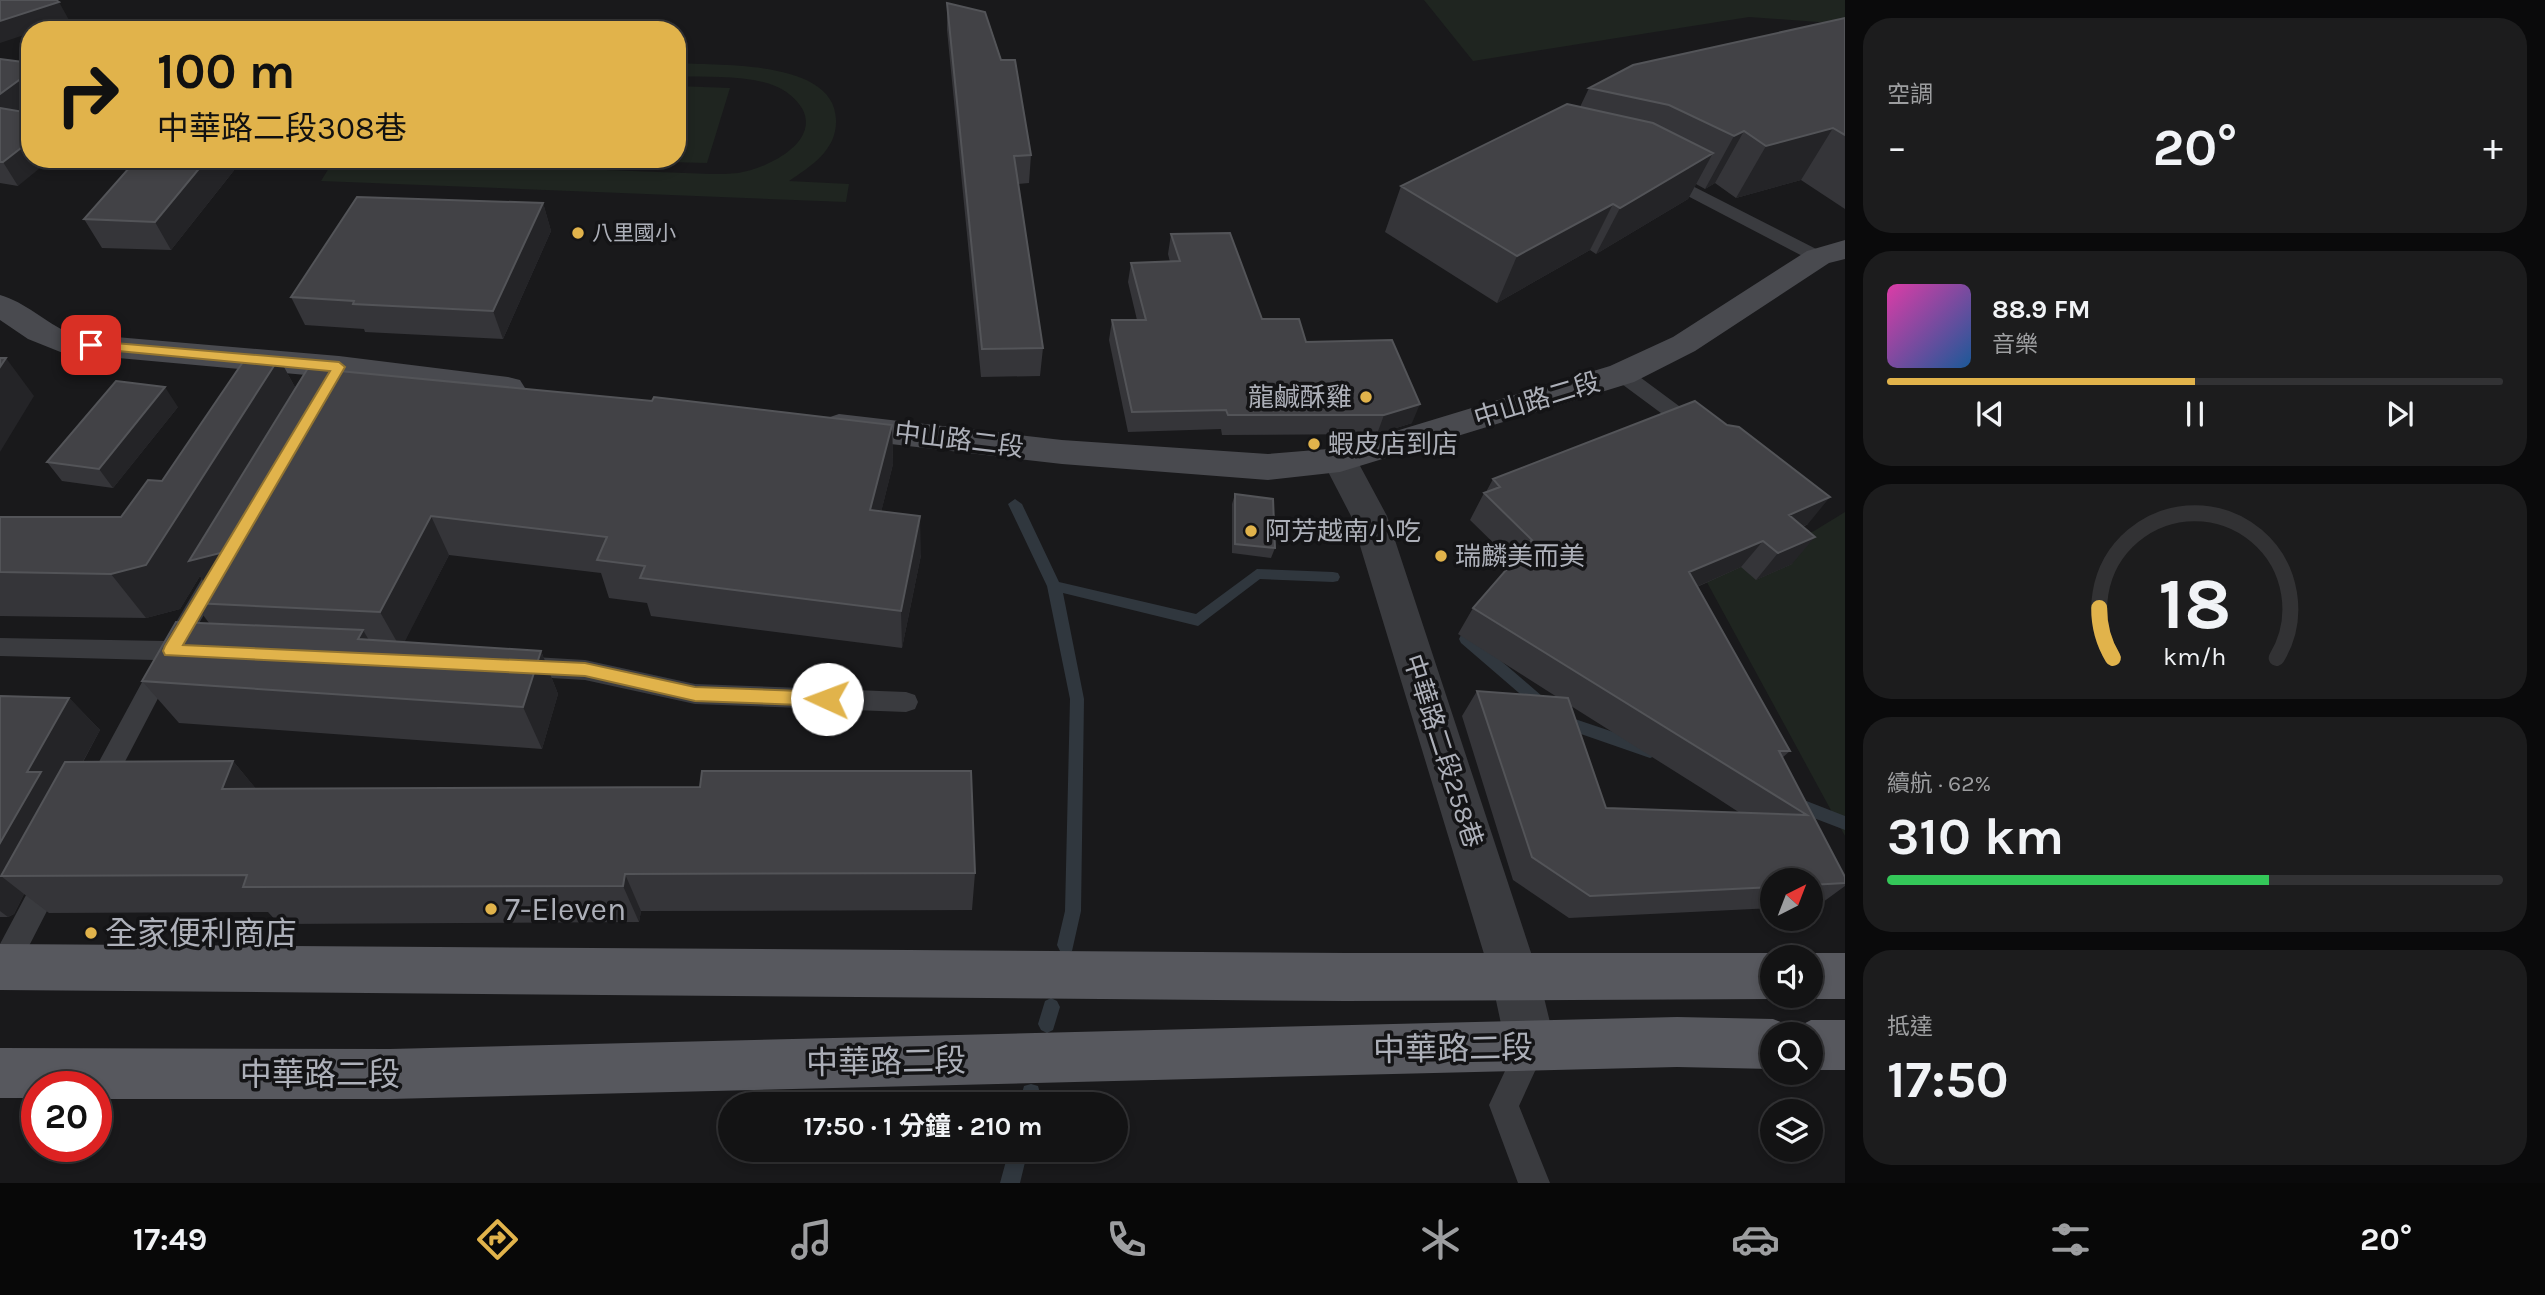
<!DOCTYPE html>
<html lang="zh-TW">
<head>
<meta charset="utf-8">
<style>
	body { margin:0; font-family:Karla,"Noto Sans TC",sans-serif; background:#1c1c1d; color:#f1f3f6; height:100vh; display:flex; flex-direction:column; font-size:26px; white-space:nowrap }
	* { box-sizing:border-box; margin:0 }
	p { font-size:23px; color:#9d9ea0 }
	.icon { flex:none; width:38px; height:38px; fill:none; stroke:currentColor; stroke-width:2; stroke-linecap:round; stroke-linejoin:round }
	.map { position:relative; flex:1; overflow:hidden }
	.details { display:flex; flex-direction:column; gap:18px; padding:18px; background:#0a0a0b; width:700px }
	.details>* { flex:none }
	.top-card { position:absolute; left:21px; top:21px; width:665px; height:147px; border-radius:28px; box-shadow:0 4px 10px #0003,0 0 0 2px #323234; background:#e1b34b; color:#111; overflow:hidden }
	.needle { width:46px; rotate:42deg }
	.fabs { position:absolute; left:1760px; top:868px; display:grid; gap:14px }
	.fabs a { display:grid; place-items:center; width:63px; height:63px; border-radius:50%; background:#131314; box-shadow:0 4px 10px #0003,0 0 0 2px #323234; font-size:35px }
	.speed { position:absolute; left:21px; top:1071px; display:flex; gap:14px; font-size:35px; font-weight:700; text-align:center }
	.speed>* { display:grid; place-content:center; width:91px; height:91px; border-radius:50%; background:#131314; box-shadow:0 4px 10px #0003,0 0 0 2px #323234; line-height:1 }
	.speed .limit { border:10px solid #d22; background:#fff; color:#111 }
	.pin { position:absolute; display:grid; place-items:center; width:60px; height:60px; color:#fff; margin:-30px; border-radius:14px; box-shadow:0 4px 10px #0006 }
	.me { position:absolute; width:77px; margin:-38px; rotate:272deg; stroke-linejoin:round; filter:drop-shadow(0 0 5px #0008) }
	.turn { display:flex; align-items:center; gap:24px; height:147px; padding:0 21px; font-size:32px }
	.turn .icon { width:91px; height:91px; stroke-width:2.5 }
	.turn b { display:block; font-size:49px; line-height:60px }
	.big { font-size:52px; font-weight:700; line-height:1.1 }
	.details .tile { flex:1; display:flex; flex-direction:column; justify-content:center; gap:10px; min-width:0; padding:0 24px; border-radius:28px; background:#1c1c1d }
	.details .dial { align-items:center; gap:0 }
	.dial svg { height:182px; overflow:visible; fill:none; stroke:#323234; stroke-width:7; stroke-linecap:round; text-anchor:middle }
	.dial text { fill:#f1f3f6; stroke:none }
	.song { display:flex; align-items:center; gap:21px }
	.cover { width:84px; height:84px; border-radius:10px; background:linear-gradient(135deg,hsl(320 70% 55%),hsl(210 70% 35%)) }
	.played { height:7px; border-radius:4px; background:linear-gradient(90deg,#e1b34b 50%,#323234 50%) }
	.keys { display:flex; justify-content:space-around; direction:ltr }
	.heat { display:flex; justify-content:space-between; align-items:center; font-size:38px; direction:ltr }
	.charge { height:10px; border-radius:5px; background:linear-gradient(90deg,#34c759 62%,#323234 0) }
	.trip { position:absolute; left:718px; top:1092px; width:410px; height:70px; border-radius:35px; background:#131314; box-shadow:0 4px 10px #0003,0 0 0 2px #323234; font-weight:700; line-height:70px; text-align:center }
	.tab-bar { display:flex; height:112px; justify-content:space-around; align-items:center; background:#080808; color:#9d9ea0 }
	.tab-bar .icon { width:49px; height:49px }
	.tab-bar .active { color:#e1b34b }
	.tab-bar b { font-size:32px; color:#f1f3f6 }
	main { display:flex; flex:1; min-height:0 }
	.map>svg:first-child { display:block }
	.green { fill:#1f2520 }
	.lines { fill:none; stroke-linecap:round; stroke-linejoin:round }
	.stream { fill:#30373e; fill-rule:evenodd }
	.lane { fill:#3a3b3f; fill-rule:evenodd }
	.street { fill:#3a3b3f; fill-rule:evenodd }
	.secondary { fill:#494a4f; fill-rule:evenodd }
	.primary { fill:#57585e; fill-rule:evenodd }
	.wall { fill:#353539; fill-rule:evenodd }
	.shaded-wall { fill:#242427 }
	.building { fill:#424246; stroke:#535458; stroke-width:2 }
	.route { fill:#e1b34b; stroke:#927431; stroke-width:2 }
	.poi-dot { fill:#e1b34b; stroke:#141416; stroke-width:2.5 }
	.labels { text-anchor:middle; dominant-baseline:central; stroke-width:7; stroke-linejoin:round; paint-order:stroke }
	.far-poi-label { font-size:21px; fill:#adb0b9; stroke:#141416; text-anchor:start }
	.poi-label { font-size:26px; fill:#adb0b9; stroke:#141416; text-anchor:start }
	.street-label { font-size:26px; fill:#adb0b9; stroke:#141416 }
	.near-poi-label { font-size:32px; fill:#adb0b9; stroke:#141416; text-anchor:start }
	.near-street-label { font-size:32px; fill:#adb0b9; stroke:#141416 }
</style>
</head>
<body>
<main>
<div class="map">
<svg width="1845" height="1183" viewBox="0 0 1845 1183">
	<rect width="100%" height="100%" fill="#19191b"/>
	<path class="green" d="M 1424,0 L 1845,0 L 1845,24 L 1749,17 L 1473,61 Z
		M 677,63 C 719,66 835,59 836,120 C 837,150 811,166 789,181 L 849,184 L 846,202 L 321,181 L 332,163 L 454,168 L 448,159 L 496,159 L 527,167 L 711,174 C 720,174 729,174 738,173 C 765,169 819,144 803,110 C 797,99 786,90 775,86 C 745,74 708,78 677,76 Z
		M 677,86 L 730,88 L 707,163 L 626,161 L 677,159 Z
		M 1845,512 L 1845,836 L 1703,575 L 1814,531 Z"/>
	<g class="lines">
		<path class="stream" d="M 1015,499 L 1022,504 L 1059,582 L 1196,614 L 1257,569 L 1333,572 L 1338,573 L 1340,577 L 1338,581 L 1333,582 L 1260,579 L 1198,626 L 1063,593 L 1084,699 L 1081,911 L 1072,951 L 1066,953 L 1060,951 L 1057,945 L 1065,911 L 1070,699 L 1047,586 L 1008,504 Z
			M 1466,633 L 1471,635 L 1550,703 L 1553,707 L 1550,711 L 1545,713 L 1540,711 L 1461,643 L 1459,639 L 1461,635 Z
			M 1560,714 L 1655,746 L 1658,751 L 1655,756 L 1650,758 L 1555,725 L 1552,720 L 1555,715 Z
			M 1791,795 L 1845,816 L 1845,830 L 1785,807 L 1783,802 L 1785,797 Z
			M 1051,998 L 1057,1001 L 1060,1007 L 1053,1030 L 1047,1033 L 1041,1030 L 1038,1024 L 1045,1001 Z
			M 1031,1084 L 1038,1086 L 1040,1093 L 1037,1104 L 1019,1104 L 1024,1086 Z
			M 1009,1150 L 1028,1150 L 1020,1183 L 1000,1183 Z"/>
		<path class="lane" d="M 1665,172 L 1824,253 L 1827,257 L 1818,262 L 1812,261 L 1659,181 L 1657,177 L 1659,173 Z
			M 1622,368 L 1629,369 L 1702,423 L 1705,428 L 1702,433 L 1688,433 L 1615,379 L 1612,374 L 1615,369 Z
			M 212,572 L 220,575 L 223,581 L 189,641 L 197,644 L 201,651 L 197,658 L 178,660 L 106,798 L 97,801 L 88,798 L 84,790 L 88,782 L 154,660 L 0,656 L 0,638 L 165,641 L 204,575 Z
			M 517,656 L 585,660 L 695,684 L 906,692 L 915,695 L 918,702 L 915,709 L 906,712 L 695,704 L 585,680 L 517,676 L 509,673 L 505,666 L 509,659 Z
			M 51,864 L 61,867 L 65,876 L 13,977 L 0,980 L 0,944 L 41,867 Z
			M 1531,1032 L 1541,1037 L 1546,1047 L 1519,1106 L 1550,1183 L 1518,1183 L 1489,1105 L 1521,1037 Z"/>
		<path class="street" d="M 1340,448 L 1352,451 L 1387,516 L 1539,977 L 1556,1047 L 1549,1065 L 1531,1072 L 1513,1065 L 1506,1047 L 1491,977 L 1351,516 L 1322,460 L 1328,451 Z"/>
		<path class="secondary" d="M 1845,240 L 1845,259 L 1829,263 L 1695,351 L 1634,382 L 1340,472 L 1268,480 L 1062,464 L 839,438 L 827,434 L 822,426 L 827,418 L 839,414 L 1062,440 L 1268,454 L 1340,448 L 1610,366 L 1673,337 L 1807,251 Z
			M 0,295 C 25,302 45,322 69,333 L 339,356 L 508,377 L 520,380 L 525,388 L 520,396 L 508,399 L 339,378 L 63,353 L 28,339 L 0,320 Z"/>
		<path class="primary" d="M 0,944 L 1346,953 L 1773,953 L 1785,957 L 1773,957 L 1773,996 L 1782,996 L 1773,999 L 1346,1001 L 0,990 Z
			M 1811,953 L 1845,953 L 1845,999 L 1811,999 L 1802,996 L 1811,996 L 1811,957 L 1799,957 Z
			M 1677,1017 L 1773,1019 L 1791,1026 L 1792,1030 L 1811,1020 L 1845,1020 L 1845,1070 L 1811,1070 L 1811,1034 L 1773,1034 L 1773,1069 L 1677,1067 L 390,1099 L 96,1099 L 96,1087 L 37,1087 L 37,1098 L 0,1098 L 0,1048 L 390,1049 Z"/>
	</g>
	<path class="wall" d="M 947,3 L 1031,155 L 1029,183 L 1018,184 L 1043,348 L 1040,376 L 981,377 L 947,30 Z
		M 1845,18 L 1845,209 L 1801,180 L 1736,198 L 1715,183 L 1705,189 L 1696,184 L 1688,199 L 1596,254 L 1590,250 L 1497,303 L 1385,232 L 1401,186 L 1580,107 L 1589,88 Z
		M 0,59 L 22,112 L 18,186 L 0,183 Z
		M 137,159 L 243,159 L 171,250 L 102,248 L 84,219 Z
		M 543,203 L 551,231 L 503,339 L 365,332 L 364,329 L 305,325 L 291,297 Z
		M 1171,234 L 1262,319 L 1306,342 L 1412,423 L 1377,434 L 1222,435 L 1221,429 L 1128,432 L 1109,340 L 1112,320 L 1137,320 L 1128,282 L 1131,263 L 1170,262 L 1168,254 Z
		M 279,358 L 296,389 L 892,425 L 893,464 L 881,512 L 921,555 L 902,648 L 651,616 L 647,603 L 609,598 L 601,573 L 449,555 L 404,642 L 541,651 L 558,694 L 542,749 L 179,723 L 142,681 L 209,623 L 194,603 L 205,584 L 200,576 L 180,609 L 146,618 L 0,616 L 0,517 L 121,517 L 162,481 Z
		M 178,407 L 113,488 L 62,481 L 47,462 Z
		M 1493,479 L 1808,524 L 1803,527 L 1792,564 L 1756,580 L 1741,567 L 1697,587 L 1790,751 L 1782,758 L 1845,877 L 1845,886 L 1819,905 L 1811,906 L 1811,880 L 1773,880 L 1773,908 L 1569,918 L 1513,880 L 1462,716 L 1477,691 L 1557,697 L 1458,634 L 1473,608 L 1513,562 L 1470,520 L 1484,493 L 1486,492 ZM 1571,706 L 1714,796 L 1740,813 L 1606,808 Z
		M 1235,494 L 1275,548 L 1271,558 L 1232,553 L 1232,504 Z
		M 0,696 L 69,698 L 100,730 L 83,762 L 233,761 L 256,789 L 975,873 L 972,910 L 641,911 L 639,922 L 279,924 L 268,912 L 49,913 L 24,894 L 14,914 L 8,917 L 0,917 Z"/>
	<path class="shaded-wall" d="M 59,2 L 69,20 L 40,30 L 30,30 L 30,33 L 0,43 L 0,21 Z
		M 30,72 L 30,106 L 0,129 L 0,94 Z
		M 1833,128 L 1801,180 L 1736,198 L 1766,146 Z
		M 1744,131 L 1715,183 L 1705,189 L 1734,136 Z
		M 30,141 L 30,159 L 51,159 L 18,186 L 3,162 Z
		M 1713,153 L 1688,199 L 1596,254 L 1620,208 Z
		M 207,159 L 243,159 L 171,250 L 155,222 Z
		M 543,203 L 551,231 L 503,339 L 493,311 Z
		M 1613,204 L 1590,250 L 1497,303 L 1517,256 Z
		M 6,358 L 34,396 L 0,452 L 0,367 Z
		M 279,358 L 304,404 L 224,552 L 216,599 L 200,576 L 180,609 L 146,618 L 111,574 Z
		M 165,387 L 178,407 L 113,488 L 99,469 Z
		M 1420,404 L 1412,423 L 1377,434 L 1384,415 Z
		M 892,425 L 893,464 L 872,549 L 870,510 Z
		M 1830,497 L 1808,524 L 1767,542 L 1789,515 Z
		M 431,516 L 449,555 L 401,649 L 380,612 Z
		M 920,516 L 921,555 L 902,648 L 901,611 Z
		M 1815,537 L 1792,564 L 1756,580 L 1778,553 Z
		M 1763,541 L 1741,567 L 1669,599 L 1689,572 Z
		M 363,630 L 388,673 L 358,639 Z
		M 541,651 L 558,694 L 542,749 L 523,707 Z
		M 69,698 L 100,730 L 65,794 L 1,876 L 24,894 L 14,914 L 8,917 L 0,911 L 0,843 L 27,772 Z
		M 233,761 L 267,802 L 222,789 Z
		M 625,874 L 641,911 L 639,922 L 623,886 Z"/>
	<path class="building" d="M 0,0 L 56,0 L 59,2 L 0,21 Z
		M 947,3 L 985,12 L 1001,60 L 1015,60 L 1031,155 L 1014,156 L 1043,348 L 982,349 Z
		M 1845,18 L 1845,135 L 1833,128 L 1766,146 L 1744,131 L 1734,136 L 1669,105 L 1589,88 L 1633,65 Z
		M 256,25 L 314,28 L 312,30 L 252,30 Z
		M 0,59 L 30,63 L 30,72 L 0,94 Z
		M 1567,104 L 1653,123 L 1713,153 L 1620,208 L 1613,204 L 1517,256 L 1401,186 Z
		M 0,108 L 30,113 L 30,141 L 3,162 L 0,162 Z
		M 137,159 L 207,159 L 155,222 L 84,219 Z
		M 357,197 L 543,203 L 493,311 L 353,304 L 354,301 L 291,297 Z
		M 1230,233 L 1262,319 L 1299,319 L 1306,342 L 1392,340 L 1420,404 L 1384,415 L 1228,415 L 1226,410 L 1132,412 L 1112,320 L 1146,320 L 1131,263 L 1180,261 L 1171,234 Z
		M 247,356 L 279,358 L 146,565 L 111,574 L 0,572 L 0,517 L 121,517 L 148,480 L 162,481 Z
		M 0,358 L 6,358 L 0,367 Z
		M 308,368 L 652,401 L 654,397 L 892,425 L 870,510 L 920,516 L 901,611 L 640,578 L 645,566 L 597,560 L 607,537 L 431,516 L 380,612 L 194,603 L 224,552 L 189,561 Z
		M 116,381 L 165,387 L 99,469 L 47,462 Z
		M 1695,401 L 1727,425 L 1739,427 L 1830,497 L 1789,515 L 1815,537 L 1778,553 L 1763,541 L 1689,572 L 1790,751 L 1779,751 L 1845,877 L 1845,883 L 1811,885 L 1811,880 L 1773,880 L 1773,887 L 1590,896 L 1532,857 L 1477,691 L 1568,698 L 1606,808 L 1807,815 L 1473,608 L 1532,540 L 1484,493 L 1500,487 L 1493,479 Z
		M 1235,494 L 1273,499 L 1275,548 L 1235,544 Z
		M 176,622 L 363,630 L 358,639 L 541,651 L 523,707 L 142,681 Z
		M 0,696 L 69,698 L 27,772 L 41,772 L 0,843 Z
		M 233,761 L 222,789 L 700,787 L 702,771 L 971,771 L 975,873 L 625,874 L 623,886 L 243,887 L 247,875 L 1,876 L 65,762 Z"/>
	<path class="route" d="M 91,341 L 339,362 L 345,367 L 183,645 L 585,663 L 695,687 L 827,692 L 833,694 L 835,699 L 833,704 L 827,706 L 695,701 L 585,676 L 165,655 L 163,651 L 165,646 L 330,371 L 86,348 L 86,342 Z"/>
	<g class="poi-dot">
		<circle cx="578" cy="233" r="7"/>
		<circle cx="1366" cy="397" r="7"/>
		<circle cx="1314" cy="444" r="7"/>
		<circle cx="1251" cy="531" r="7"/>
		<circle cx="1441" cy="556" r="7"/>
		<circle cx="491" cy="909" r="7"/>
		<circle cx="91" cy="933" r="7"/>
	</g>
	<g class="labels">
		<g class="far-poi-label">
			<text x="592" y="233">八里國小</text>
		</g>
		<g class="poi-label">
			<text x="1352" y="397" text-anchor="end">龍鹹酥雞</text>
			<text x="1328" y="444">蝦皮店到店</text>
			<text x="1265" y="531">阿芳越南小吃</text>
			<text x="1455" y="556">瑞麟美而美</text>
		</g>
		<g class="street-label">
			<text transform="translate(1537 400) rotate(-17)">中山路二段</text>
			<text transform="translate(959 440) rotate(7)">中山路二段</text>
			<text transform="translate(1443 751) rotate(72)">中華路二段258巷</text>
		</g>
		<g class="near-poi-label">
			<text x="505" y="909">7-Eleven</text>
			<text x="105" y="933">全家便利商店</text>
		</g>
		<g class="near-street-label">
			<text transform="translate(1453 1049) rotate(-1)">中華路二段</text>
			<text transform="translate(886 1062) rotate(-1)">中華路二段</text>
			<text x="320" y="1074">中華路二段</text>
		</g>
	</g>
</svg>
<div class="fabs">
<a><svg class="needle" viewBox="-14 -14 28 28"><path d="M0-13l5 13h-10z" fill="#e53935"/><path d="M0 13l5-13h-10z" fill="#9d9ea0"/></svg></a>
<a><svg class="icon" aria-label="sound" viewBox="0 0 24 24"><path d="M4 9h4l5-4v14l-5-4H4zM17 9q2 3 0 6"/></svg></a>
<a><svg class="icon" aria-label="search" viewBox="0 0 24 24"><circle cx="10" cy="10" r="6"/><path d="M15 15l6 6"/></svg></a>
<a><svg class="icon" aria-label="layers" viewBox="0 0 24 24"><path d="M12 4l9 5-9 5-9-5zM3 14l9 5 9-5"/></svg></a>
</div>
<div class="speed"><div class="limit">20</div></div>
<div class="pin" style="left:91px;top:345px;background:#d93025"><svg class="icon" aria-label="arrive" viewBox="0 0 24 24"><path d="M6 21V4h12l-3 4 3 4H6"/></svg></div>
<svg class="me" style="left:827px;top:699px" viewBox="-20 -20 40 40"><circle r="19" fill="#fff"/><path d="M0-13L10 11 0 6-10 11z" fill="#e1b34b"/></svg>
<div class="trip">17:50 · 1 分鐘 · 210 m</div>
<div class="top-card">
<div class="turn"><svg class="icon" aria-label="right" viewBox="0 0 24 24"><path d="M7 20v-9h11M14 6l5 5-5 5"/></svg><div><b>100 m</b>中華路二段308巷</div></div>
</div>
</div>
<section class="details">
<div class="tile"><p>空調</p>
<div class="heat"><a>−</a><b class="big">20°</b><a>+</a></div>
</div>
<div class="tile">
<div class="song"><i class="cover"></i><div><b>88.9 FM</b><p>音樂</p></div></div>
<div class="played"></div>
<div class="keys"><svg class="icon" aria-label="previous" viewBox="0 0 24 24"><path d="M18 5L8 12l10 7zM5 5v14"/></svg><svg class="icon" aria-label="pause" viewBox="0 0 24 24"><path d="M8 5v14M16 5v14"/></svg><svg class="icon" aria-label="next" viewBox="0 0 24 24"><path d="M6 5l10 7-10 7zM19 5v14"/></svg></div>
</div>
<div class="tile dial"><svg viewBox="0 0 100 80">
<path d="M14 69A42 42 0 1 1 86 69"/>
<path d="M14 69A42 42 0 0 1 8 47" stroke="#e1b34b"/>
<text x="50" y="56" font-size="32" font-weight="700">18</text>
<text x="50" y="72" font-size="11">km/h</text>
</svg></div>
<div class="tile"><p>續航 · 62%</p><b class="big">310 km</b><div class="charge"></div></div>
<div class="tile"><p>抵達</p><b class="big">17:50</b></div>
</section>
</main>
<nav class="tab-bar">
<b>17:49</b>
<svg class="icon active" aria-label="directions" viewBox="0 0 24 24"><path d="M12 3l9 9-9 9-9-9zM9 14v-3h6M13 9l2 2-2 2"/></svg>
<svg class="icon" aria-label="music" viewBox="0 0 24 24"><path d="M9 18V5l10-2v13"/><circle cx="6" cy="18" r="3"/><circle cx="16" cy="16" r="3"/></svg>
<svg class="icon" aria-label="phone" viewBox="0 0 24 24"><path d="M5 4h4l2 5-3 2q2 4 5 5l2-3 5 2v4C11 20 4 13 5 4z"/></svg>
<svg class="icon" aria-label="climate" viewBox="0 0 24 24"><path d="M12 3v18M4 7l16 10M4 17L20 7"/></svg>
<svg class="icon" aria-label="car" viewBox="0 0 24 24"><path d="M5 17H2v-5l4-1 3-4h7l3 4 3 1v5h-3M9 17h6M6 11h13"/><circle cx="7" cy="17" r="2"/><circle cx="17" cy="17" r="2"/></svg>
<svg class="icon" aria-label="filters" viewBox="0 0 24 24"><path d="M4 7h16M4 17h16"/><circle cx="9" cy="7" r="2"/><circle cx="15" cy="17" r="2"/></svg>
<b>20°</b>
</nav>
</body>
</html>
